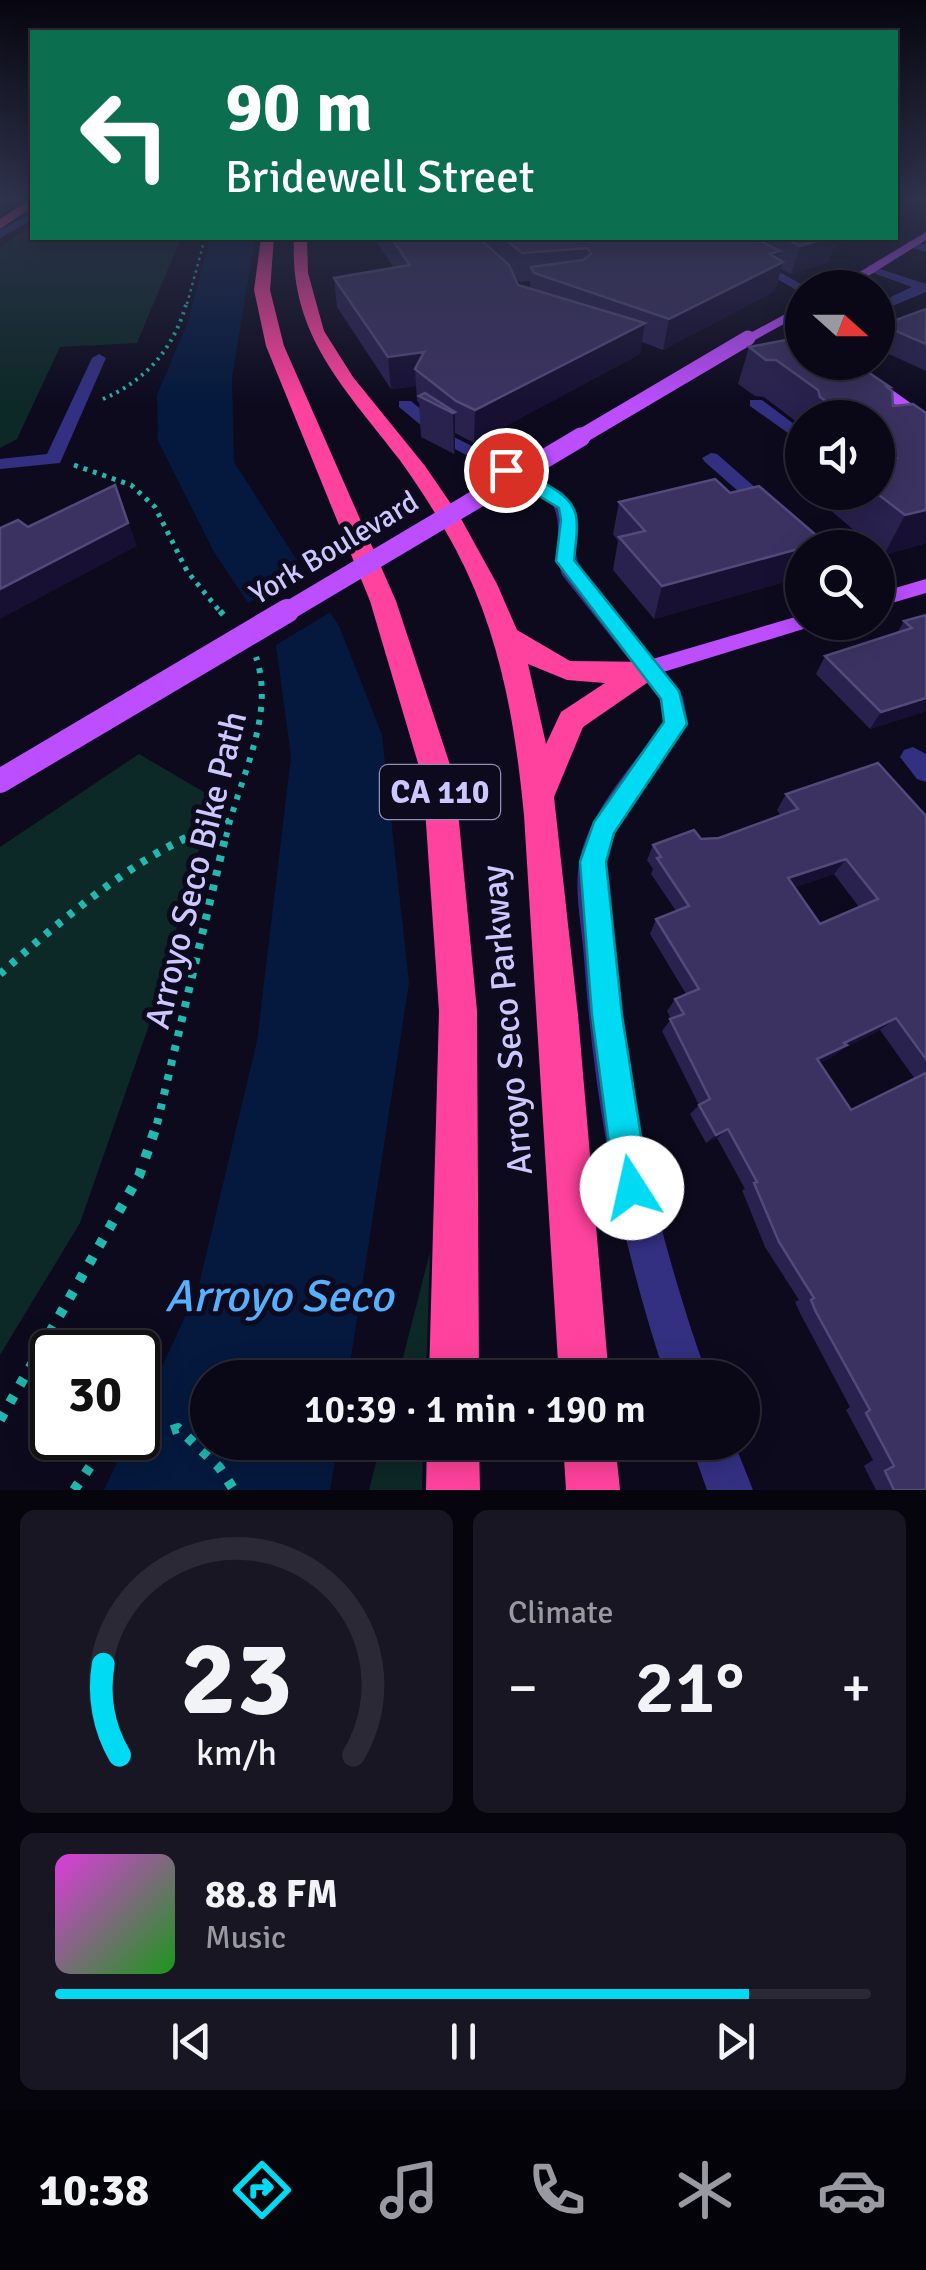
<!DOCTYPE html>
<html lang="en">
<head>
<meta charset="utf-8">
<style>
	body { margin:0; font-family:Signika,sans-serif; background:#181623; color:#f1f3f6; height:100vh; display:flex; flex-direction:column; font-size:38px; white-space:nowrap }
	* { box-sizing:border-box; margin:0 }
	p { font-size:32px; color:#999aa1 }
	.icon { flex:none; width:55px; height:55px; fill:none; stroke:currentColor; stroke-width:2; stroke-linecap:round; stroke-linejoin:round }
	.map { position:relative; height:1490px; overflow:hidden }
	.side { display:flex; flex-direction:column; gap:20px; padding:20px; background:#06040c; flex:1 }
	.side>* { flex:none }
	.banner { position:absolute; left:30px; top:30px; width:868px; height:210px; border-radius:0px; box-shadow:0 5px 25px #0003,0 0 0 2px #2a2935; background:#0b6e4f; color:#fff; overflow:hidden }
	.needle { width:65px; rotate:111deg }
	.buttons { position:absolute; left:785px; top:270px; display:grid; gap:20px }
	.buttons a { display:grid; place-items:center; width:110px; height:110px; border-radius:50%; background:#0a0816; box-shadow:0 5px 25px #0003,0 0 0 2px #2a2935; font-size:50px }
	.speed { position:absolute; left:30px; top:1330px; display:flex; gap:20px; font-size:50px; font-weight:700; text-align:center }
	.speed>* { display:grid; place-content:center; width:130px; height:130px; border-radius:50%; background:#0a0816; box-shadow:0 5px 25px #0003,0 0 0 2px #2a2935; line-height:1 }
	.speed .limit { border:5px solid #111; border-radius:15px; background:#fff; color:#111 }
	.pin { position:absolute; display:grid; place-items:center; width:85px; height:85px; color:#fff; margin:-42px; border:5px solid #fff; border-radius:50%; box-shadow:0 2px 10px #0007 }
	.me { position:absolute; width:110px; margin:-55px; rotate:350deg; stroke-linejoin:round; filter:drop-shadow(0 0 8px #0008) }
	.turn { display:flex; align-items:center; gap:35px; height:210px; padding:0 30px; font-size:45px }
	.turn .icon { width:130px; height:130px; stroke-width:2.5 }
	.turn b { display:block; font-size:70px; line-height:85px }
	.big { font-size:75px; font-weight:600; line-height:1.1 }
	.side .widget { flex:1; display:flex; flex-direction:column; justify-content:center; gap:15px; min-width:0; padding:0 35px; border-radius:15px; background:#181623 }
	.side .dial { align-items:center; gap:0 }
	.dial svg { height:260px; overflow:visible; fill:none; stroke:#2a2935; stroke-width:7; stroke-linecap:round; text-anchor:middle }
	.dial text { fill:#f1f3f6; stroke:none }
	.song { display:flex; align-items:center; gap:30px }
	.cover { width:120px; height:120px; border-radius:15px; background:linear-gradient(135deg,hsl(300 70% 55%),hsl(120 70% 35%)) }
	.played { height:10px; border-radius:5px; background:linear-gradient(90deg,#00daf2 85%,#2a2935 85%) }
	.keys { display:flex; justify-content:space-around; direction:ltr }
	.heat { display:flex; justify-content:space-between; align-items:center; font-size:55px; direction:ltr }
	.side .tiles { flex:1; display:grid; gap:20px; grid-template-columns:1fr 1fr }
	.widget:last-child { grid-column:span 2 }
	.trip { position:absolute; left:190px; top:1360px; width:570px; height:100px; border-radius:50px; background:#0a0816; box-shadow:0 5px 25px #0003,0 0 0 2px #2a2935; font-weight:600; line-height:100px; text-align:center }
	.menu { display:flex; height:160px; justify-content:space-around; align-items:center; background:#040309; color:#999aa1 }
	.menu .icon { width:70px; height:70px }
	.menu .current { color:#00daf2 }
	.menu b { font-size:45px; color:#f1f3f6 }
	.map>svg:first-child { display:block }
	.green { fill:#0c2827 }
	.water { fill:#04193d }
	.pier { fill:#0d0a1e }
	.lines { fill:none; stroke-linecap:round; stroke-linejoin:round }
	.path-far5 { stroke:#21b9af; stroke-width:2.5; stroke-dasharray:2.5 4; stroke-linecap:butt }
	.path-far4 { stroke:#21b9af; stroke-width:4; stroke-dasharray:2.5 5; stroke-linecap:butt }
	.path-far3 { stroke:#21b9af; stroke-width:5; stroke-dasharray:4 6; stroke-linecap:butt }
	.path-far2 { stroke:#21b9af; stroke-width:6; stroke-dasharray:5 8; stroke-linecap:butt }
	.path-far1 { stroke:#21b9af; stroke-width:8; stroke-dasharray:6 9; stroke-linecap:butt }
	.path { stroke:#21b9af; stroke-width:10; stroke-dasharray:8 12; stroke-linecap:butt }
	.minor { fill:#333082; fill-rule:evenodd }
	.major { fill:#bc4eff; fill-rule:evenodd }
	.highway { fill:#ff429d; fill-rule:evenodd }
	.major-bridge-far2 { stroke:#bc4eff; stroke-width:15 }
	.major-bridge-far1 { stroke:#bc4eff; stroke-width:19 }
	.major-bridge { stroke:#bc4eff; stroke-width:24 }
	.wall { fill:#29214e; fill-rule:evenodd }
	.shaded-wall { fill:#171033 }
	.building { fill:#3b3261; stroke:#524a7a; stroke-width:2.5; fill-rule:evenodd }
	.route { fill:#00daf2; stroke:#008e9d; stroke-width:2.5 }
	.labels { text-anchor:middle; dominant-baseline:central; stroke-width:10; stroke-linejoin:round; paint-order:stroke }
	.far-street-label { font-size:30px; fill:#cdc7ff; stroke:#0d0a1e }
	.shield { fill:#0d0a1e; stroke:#938ebc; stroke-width:2.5 }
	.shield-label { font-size:32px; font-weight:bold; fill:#cdc7ff }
	.street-label { font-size:35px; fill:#cdc7ff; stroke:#0d0a1e }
	.near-water-label { font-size:45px; font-style:italic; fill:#55b1ff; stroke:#0d0a1e }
</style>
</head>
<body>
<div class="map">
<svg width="926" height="1490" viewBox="0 0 926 1490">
	<rect width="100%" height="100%" fill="#0d0a1e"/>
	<path class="green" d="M 32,224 L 32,238 L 181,238 L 137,343 L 60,347 L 17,439 L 0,448 L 0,248 Z
		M 139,754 L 214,798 L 147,1031 L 80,1223 L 0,1355 L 0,847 Z
		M 430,1252 L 426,1377 L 398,1377 Z
		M 381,1443 L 423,1443 L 422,1490 L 369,1490 Z"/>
	<path class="water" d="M 210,238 L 255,238 L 232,378 L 234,462 L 339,626 L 382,735 L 409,983 L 348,1377 L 208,1378 L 208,1442 L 338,1443 L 330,1490 L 104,1490 L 128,1438 L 138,1438 L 138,1418 L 198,1289 L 257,1041 L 291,757 L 276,645 L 214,552 L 158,441 L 157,395 L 187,324 Z"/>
	<path class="pier" d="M 307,569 L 334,610 L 271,648 L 243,606 Z"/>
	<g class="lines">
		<path class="path-far5" d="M 187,304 L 205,238"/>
		<path class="path-far4" d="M 103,399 C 147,380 175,347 187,301"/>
		<path class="path-far3" d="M 74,465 L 131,485 L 155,507 L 187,571 L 222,614"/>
		<path class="path-far2" d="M 220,611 L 227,619
			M 189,837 L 230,820
			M 226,837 C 239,778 276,716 256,657"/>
		<path class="path-far1" d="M 0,974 C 53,927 130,861 195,834
			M 157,1124 L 226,834"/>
		<path class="path" d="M 0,1420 L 139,1176 L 158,1121
			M 74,1490 L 98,1455 L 178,1428 L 219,1467 L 234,1490"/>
		<path class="minor" d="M 32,213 L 32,220 L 0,238 L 0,230 Z
			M 706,238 L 719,238 L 808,288 L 798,291 Z
			M 909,241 L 926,245 L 926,252 L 905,246 Z
			M 868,265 L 926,284 L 926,292 L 878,312 L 878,303 L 912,287 L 868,271 Z
			M 99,354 L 106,358 L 60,463 L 0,469 L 0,459 L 47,454 L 92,358 Z
			M 750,400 L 762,400 L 802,430 L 802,443 L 750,406 Z
			M 399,401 L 411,401 L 454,437 L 562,492 L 576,514 L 576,554 L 581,573 L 683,697 L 688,723 C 666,763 612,816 607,861 C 603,892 612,929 615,960 C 628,1104 659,1242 708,1378 L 666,1378 C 620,1241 594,1102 584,958 C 582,927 573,888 580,858 C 591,808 635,763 664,722 L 660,699 L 562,575 C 553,550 565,522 550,500 L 440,441 L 399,407 Z
			M 711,453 L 717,454 L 824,548 L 803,548 L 705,462 L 702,458 Z
			M 913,747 L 926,754 L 926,782 L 917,779 L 900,757 L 904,750 Z
			M 690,1442 L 734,1442 L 753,1490 L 707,1490 Z"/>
		<path class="major" d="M 926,232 L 926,240 L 849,288 L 833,288 Z
			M 802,305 L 802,314 L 753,341 L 741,338 Z
			M 836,362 L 853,362 L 926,414 L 926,427 Z
			M 926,579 L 926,593 L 878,607 L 878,593 Z
			M 802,615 L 802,622 L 813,622 L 810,627 L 647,677 L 636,669 L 639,663 Z"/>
		<path class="highway" d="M 32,198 L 32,207 L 0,229 L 0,219 Z
			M 261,238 L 274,238 L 270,290 L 284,346 L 396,601 L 455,780 L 477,1011 L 479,1378 L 429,1378 L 439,1011 L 423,780 L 370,601 L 266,346 L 254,290 Z
			M 294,238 L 307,238 L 308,273 L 324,331 L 353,377 L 425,466 L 460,517 L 497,584 L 517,630 L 570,661 L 657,662 L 661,669 L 657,676 L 583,727 L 554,797 L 578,1015 L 609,1378 L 559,1378 L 524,815 C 515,722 500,633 456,550 C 439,518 420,488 399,459 C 344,387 289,335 294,238 ZM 528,664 L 567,680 L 605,683 L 561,712 L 546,744 Z
			M 427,1442 L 479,1442 L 480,1490 L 426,1490 Z
			M 563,1442 L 615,1442 L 620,1490 L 566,1490 Z"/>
		<path class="major-bridge-far2" d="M 577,439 L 748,338"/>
		<path class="major-bridge-far1" d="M 283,614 L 581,437"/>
		<path class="major-bridge" d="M 0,781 L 287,611"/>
	</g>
	<path class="wall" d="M 374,238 L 854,238 L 833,248 L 828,262 L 791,274 L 781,269 L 775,291 L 663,350 L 642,342 L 640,354 L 474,443 L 455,433 L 455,453 L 454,454 L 421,437 L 419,403 L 417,401 L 416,386 L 391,389 L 337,307 L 334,278 L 394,268 ZM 515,277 L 520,282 L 530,281 L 530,288 L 518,285 Z
		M 926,309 L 926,371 L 878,349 L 878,336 L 882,325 Z
		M 749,347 L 889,389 L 926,543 L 884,555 L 878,550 L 878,548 L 875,548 L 829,509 L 836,492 L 878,492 L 878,418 L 802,418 L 802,426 L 764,397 L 755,396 L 738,384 Z
		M 730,493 L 824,542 L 822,548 L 802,548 L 802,577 L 654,619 L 613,570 L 618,541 L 613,534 L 619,502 Z
		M 926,615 L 926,711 L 870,729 L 816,674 L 825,656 L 897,633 L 904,621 Z
		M 786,794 L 926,816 L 926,1490 L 876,1490 L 864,1466 L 873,1460 L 846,1410 L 850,1407 L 800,1313 L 795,1302 L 799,1300 L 765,1247 L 742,1190 L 745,1189 L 717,1138 L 706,1143 L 690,1114 L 699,1105 L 662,1031 L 671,1019 L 667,1011 L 675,999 L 686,994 L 650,934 L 656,919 L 676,911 L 651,874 L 653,869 L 647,860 L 653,845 L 701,839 L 719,838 L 781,816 L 777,810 ZM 834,874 L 859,907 L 820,924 L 795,887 ZM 880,1030 L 915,1079 L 851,1110 L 819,1063 L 832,1057 L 844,1048 Z"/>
	<path class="shaded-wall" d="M 895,197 L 926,197 L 926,202 L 895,217 Z
		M 820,238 L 854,238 L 833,248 L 828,262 L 791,274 L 800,246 Z
		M 780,251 L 776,265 L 783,262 L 775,291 L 663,350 L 669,319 L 770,254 Z
		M 645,323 L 640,354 L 474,443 L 475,410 Z
		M 424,352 L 415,369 L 416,386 L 391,389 L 388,357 Z
		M 455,412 L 455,453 L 454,454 L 453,413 Z
		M 115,485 L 137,546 L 0,619 L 0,589 Z
		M 926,510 L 926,543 L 884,555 L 905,515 Z
		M 802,548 L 802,577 L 654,619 L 662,586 Z
		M 926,698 L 926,711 L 870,729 L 881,712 Z
		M 846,859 L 834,874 L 778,893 L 788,878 Z
		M 896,1018 L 880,1030 L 844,1048 L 832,1057 L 803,1070 L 817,1059 L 844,1043 Z
		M 728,1129 L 717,1138 L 706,1143 L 716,1135 Z"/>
	<path class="building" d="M 391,238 L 479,238 L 509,265 L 518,285 L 645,323 L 475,410 L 456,401 L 415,369 L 424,352 L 388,357 L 334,278 L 410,265 Z
		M 504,238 L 754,238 L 780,251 L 770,254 L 783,262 L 669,319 L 534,273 L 531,267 L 583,260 L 591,254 L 588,248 L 522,253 Z
		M 784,238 L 827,238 L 800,246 Z
		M 926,309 L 926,344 L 882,325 Z
		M 802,337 L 802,362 L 853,362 L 890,387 L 887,387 L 892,391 L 893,406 L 913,404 L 926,413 L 926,510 L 905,515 L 875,492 L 878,492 L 878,463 L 896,458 L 878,444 L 878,418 L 849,418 L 820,397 L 818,390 L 776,360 L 766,360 L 749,347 Z
		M 425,393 L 455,412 L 453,413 L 419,396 Z
		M 715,479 L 730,493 L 759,486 L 824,542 L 662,586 L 619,537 L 645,531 L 619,502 Z
		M 115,485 L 128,523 L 0,589 L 0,528 L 18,520 L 28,527 Z
		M 926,615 L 926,698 L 881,712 L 825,656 L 912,628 L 904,621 Z
		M 878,763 L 926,816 L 926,1059 L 896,1018 L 844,1043 L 847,1045 L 817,1059 L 851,1110 L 926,1073 L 926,1490 L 894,1490 L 885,1471 L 894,1466 L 866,1413 L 870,1410 L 816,1312 L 811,1300 L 814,1298 L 779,1242 L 754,1183 L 757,1182 L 728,1129 L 716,1135 L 699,1105 L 710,1099 L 670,1019 L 684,1014 L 675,999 L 699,989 L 656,919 L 689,906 L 657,858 L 661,857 L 653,845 L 694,830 L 701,839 L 719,838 L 798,809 L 786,794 ZM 846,859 L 878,899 L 820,924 L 788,878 Z"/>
	<linearGradient id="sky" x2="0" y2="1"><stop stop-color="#070610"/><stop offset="0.49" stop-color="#2f334c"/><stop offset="1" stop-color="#2f334c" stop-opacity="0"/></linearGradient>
	<rect width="926" height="405" fill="url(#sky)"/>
	<path class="route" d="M 501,467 C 514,465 526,474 539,480 C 583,504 579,514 574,560 L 679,691 L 687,724 L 614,833 L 606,862 L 622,1015 L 649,1188 L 644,1200 L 632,1205 L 620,1200 L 615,1188 L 592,1015 L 580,862 L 594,822 L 664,722 L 661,699 L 556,561 L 561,520 L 559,508 L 501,473 Z"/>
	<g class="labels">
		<g class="far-street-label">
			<text transform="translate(334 548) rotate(-31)">York Boulevard</text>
		</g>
		<rect class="shield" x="380" y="765" width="120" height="54" rx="8"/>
		<g class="shield-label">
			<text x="440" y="792">CA 110</text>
		</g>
		<g class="street-label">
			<text transform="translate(196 870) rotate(-76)">Arroyo Seco Bike Path</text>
			<text transform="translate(507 1020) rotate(-95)">Arroyo Seco Parkway</text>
		</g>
		<g class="near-water-label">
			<text x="279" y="1296">Arroyo Seco</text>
		</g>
	</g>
</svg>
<div class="buttons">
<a><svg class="needle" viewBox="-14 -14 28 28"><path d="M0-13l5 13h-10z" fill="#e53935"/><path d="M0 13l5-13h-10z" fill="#999aa1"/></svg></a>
<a><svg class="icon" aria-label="sound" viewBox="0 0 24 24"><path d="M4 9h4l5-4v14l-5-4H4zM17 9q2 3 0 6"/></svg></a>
<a><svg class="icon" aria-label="search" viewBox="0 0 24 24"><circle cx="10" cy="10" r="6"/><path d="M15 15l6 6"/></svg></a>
</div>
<div class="speed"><div class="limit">30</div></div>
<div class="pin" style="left:506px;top:470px;background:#d93025"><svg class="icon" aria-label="arrive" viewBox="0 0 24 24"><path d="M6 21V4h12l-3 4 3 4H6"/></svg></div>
<svg class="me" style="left:632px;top:1188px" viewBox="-20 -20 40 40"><circle r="19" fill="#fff"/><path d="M0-13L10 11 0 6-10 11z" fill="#00daf2"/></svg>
<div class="trip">10:39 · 1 min · 190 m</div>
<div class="banner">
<div class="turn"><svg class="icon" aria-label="left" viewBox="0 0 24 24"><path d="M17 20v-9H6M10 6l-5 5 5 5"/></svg><div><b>90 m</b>Bridewell Street</div></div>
</div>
</div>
<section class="side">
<div class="tiles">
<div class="widget dial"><svg viewBox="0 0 100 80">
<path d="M14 69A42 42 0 1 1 86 69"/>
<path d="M14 69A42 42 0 0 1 9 41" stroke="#00daf2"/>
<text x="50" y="56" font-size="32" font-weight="700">23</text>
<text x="50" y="72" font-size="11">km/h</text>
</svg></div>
<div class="widget"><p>Climate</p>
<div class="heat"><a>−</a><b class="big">21°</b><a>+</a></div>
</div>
<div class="widget">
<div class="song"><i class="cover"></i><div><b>88.8 FM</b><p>Music</p></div></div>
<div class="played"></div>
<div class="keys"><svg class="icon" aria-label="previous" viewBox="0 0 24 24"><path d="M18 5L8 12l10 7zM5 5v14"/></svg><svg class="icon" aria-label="pause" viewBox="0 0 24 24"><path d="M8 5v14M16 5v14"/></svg><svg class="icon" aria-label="next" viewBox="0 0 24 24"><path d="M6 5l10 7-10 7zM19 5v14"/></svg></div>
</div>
</div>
</section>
<nav class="menu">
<b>10:38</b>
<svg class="icon current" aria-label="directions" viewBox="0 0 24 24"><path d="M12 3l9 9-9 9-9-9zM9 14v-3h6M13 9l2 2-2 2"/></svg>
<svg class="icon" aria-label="music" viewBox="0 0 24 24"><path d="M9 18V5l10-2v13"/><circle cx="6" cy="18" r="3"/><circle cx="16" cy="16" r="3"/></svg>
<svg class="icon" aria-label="phone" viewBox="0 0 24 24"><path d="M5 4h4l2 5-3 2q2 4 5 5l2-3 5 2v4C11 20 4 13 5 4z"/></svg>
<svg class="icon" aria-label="climate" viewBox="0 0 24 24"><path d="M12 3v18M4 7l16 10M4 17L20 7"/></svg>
<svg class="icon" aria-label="car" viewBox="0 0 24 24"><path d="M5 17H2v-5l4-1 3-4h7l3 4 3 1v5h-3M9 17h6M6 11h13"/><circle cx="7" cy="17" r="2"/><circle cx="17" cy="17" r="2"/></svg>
</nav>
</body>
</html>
